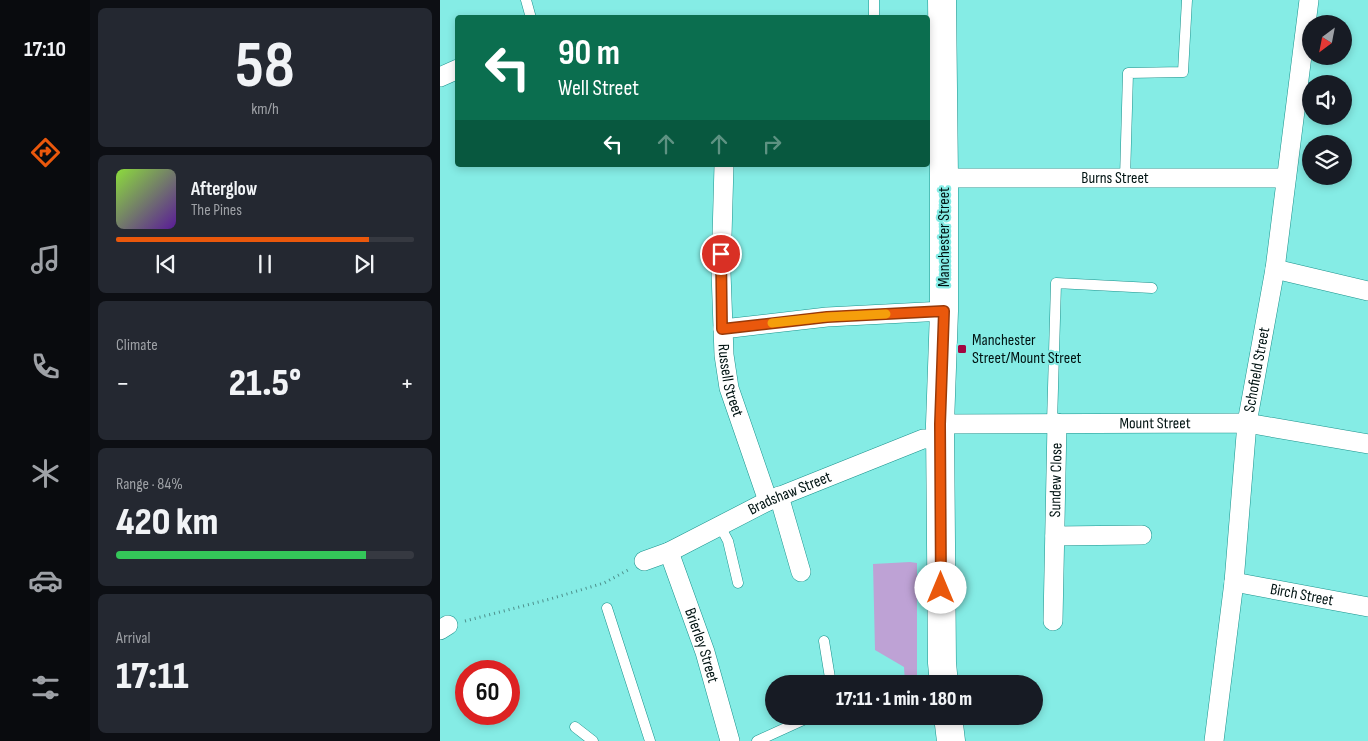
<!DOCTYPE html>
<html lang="en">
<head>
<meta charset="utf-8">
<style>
	body { margin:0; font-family:"Sofia Sans Condensed",sans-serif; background:#242831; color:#f1f3f6; height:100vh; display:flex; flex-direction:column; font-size:19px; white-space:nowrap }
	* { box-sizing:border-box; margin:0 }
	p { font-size:16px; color:#9ea1a6 }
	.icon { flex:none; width:28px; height:28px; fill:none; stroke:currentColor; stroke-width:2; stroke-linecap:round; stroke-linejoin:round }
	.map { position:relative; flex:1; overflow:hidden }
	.panel { display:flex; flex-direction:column; gap:8px; padding:8px; background:#0d0f14; width:350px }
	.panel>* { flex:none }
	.top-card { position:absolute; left:15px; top:15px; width:475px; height:152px; border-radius:5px; box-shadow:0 2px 8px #0003; background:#0b6e4f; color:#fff; overflow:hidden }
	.needle { width:32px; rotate:212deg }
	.fabs { position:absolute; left:862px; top:15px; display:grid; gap:10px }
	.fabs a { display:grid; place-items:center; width:50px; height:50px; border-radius:50%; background:#171b24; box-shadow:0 2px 8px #0003; font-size:25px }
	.speed { position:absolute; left:15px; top:660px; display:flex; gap:10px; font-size:25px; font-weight:700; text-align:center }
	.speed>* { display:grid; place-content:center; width:65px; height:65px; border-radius:50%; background:#171b24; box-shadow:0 2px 8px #0003; line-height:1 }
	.speed .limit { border:8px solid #d22; background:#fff; color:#111 }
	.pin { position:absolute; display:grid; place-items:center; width:42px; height:42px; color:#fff; margin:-21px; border:2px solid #fff; border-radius:50%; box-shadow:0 1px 5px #0007 }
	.me { position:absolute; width:55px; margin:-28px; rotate:0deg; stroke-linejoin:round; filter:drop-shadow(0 0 4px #0008) }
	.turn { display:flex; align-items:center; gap:18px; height:105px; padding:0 20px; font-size:22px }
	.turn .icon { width:65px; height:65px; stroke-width:2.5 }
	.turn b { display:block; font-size:35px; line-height:42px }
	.lanes { display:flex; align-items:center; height:48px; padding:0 20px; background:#0003; justify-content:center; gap:25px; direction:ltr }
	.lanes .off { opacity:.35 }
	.big { font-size:38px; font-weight:800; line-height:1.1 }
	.panel .tile { flex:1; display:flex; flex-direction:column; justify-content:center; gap:8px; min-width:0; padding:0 18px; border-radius:8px; background:#242831 }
	.panel .dial { align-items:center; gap:0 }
	.dial b { font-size:65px; line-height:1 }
	.song { display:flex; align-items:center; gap:15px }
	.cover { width:60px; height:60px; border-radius:8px; background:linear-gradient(135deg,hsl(90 70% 55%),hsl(270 70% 35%)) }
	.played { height:5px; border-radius:2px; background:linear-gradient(90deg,#ea580c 85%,#363941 85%) }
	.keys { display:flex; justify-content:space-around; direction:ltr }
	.heat { display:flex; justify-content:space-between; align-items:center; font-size:28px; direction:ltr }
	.charge { height:8px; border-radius:4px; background:linear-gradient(90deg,#34c759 84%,#363941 0) }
	.trip { position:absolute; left:325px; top:675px; width:278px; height:50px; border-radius:25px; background:#171b24; box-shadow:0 2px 8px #0003; font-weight:800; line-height:50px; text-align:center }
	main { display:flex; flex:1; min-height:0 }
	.menu { display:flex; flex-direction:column; width:90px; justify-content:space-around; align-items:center; background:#090b0e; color:#9ea1a6 }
	.menu .icon { width:35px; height:35px }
	.menu .on { color:#ea580c }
	.menu b { font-size:22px; color:#f1f3f6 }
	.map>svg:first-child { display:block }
	.green { fill:#bea2d5 }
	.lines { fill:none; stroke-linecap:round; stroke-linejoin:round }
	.service-casing { stroke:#1a928c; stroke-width:11 }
	.minor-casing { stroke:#1a928c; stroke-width:20 }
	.primary-casing { stroke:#1a928c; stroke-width:29 }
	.path { stroke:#4d908c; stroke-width:3; stroke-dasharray:1 4; stroke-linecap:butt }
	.service { stroke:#fff; stroke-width:10 }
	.minor { stroke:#fff; stroke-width:19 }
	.primary { stroke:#fff; stroke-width:28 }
	.route-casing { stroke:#983908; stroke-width:12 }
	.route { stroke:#ea580c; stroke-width:9 }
	.slow { stroke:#f59e0b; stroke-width:9 }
	.poi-dot { fill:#a20641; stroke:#85ece5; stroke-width:2 }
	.labels { text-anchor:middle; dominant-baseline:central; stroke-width:4.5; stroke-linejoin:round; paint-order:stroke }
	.street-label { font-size:16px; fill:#001312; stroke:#85ece5 }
	.poi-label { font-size:16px; fill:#001312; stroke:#85ece5; text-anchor:start }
</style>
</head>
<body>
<main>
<nav class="menu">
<b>17:10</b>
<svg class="icon on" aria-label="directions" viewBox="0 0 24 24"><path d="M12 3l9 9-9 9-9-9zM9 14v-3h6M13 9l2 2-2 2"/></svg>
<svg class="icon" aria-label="music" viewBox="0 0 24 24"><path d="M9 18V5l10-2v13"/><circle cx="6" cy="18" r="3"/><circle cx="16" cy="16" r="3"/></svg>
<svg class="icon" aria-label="phone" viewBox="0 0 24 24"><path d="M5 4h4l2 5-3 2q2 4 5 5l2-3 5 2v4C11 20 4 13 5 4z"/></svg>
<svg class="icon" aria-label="climate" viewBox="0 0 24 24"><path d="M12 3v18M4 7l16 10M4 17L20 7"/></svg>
<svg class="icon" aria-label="car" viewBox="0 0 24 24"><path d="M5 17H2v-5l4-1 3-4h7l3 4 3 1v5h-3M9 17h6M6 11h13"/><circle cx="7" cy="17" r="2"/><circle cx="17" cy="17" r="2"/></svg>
<svg class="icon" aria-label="filters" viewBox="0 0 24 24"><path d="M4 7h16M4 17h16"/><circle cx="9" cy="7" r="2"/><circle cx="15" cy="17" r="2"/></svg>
</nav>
<section class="panel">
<div class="tile dial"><b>58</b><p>km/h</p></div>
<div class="tile">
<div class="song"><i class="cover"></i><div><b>Afterglow</b><p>The Pines</p></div></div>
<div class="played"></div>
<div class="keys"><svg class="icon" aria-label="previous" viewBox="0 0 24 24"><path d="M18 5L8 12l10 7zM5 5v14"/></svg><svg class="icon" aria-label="pause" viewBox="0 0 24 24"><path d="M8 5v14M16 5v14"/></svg><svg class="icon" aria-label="next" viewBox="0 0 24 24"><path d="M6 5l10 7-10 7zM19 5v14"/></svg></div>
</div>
<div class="tile"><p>Climate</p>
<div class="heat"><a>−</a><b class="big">21.5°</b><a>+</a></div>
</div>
<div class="tile"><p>Range · 84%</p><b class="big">420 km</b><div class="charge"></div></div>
<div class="tile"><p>Arrival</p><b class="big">17:11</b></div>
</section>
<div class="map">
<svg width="928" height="741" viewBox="0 0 928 741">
	<rect width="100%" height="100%" fill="#85ece5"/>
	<path class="green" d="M 470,562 L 477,563 L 477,684 L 465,684 L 464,667 L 435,650 L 433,564 Z"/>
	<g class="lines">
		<g class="service-casing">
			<path id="service" d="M 86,0 L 91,18
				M 434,0 L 434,18
				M 685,178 L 688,73 L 743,72 L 747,0
				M 612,423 L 616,283 L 712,288
				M 280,526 L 288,541 L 298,583
				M 167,608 L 210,741
				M 384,641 L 391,684
				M 135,727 L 153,741
				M 317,741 L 372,716"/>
		</g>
		<g class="minor-casing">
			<g id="minor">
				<path d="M 0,77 L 18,69"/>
				<path id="s1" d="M 284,165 L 281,272 L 284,355 L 289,388 L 328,501"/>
				<path id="s2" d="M 504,178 L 846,178"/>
				<path d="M 835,269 L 928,291"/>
				<path d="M 283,329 L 387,317 L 504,311"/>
				<path id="s3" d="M 500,424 L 807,423 L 928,444"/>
				<path d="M 339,496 L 361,572"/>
				<path d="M 615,536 L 702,535"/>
				<path id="s4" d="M 229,552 L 265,652 L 290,741"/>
				<path id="s5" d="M 204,561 L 229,552 L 328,501 L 483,439 L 500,439"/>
				<path id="s6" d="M 794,582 L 928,607"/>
				<path id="s7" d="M 613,621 L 617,423"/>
				<path d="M 0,630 L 8,625"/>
				<path id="s8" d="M 774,741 L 794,582 L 807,423 L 835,269 L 869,0"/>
			</g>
		</g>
		<g class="primary-casing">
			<path id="primary" d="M 502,0 L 504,178 L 504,311 L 500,424 L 502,663 L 504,684
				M 508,716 L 511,741"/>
		</g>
		<path class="path" d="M 25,621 L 110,599 L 164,583 L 188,570"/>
		<use href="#service" class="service"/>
		<use href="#minor" class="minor"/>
		<use href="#primary" class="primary"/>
	</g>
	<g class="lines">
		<g class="route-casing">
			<path id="route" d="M 281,254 L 282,329 L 387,317 L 504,311 L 500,424 L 501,588"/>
		</g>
		<use href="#route" class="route"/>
		<path class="slow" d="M 332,323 L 387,317 L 446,314"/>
	</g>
	<rect class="poi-dot" x="517" y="344" width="10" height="10" rx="2.5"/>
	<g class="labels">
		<g class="street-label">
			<text stroke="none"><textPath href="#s2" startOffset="171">Burns Street</textPath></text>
			<text transform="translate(504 237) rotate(-90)">Manchester Street</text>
			<text stroke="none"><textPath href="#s8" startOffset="374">Schofield Street</textPath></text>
			<text stroke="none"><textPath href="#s1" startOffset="216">Russell Street</textPath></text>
			<text stroke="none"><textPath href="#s3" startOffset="215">Mount Street</textPath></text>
			<text stroke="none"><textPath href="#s7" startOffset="141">Sundew Close</textPath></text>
			<text stroke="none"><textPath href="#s5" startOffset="161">Bradshaw Street</textPath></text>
			<text stroke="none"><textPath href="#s6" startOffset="69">Birch Street</textPath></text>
			<text stroke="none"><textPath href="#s4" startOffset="99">Brierley Street</textPath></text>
		</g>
		<g class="poi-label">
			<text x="532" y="340">Manchester<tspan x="532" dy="18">Street/Mount Street</tspan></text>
		</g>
	</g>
</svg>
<div class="fabs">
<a><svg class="needle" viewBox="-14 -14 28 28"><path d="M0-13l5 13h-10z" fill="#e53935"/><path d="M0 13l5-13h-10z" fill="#9ea1a6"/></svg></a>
<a><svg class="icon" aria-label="sound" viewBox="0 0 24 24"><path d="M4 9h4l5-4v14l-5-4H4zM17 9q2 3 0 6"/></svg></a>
<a><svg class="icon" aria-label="layers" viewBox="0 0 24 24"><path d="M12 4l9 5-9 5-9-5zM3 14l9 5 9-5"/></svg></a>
</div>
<div class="speed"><div class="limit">60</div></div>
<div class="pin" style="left:281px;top:254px;background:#d93025"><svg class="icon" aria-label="arrive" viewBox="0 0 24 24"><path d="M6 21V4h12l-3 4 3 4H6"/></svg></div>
<svg class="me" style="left:501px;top:588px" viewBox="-20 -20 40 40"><circle r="19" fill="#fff"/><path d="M0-13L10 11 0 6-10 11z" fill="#ea580c"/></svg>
<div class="trip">17:11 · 1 min · 180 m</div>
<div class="top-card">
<div class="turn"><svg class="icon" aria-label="left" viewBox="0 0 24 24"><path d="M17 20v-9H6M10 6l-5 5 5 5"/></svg><div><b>90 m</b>Well Street</div></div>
<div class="lanes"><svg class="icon" aria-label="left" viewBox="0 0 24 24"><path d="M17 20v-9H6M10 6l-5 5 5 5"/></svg><svg class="icon off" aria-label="ahead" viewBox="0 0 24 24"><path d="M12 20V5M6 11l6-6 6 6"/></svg><svg class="icon off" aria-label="ahead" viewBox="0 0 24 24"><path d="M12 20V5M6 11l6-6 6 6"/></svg><svg class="icon off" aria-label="right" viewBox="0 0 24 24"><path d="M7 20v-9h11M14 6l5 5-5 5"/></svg></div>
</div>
</div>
</main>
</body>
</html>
